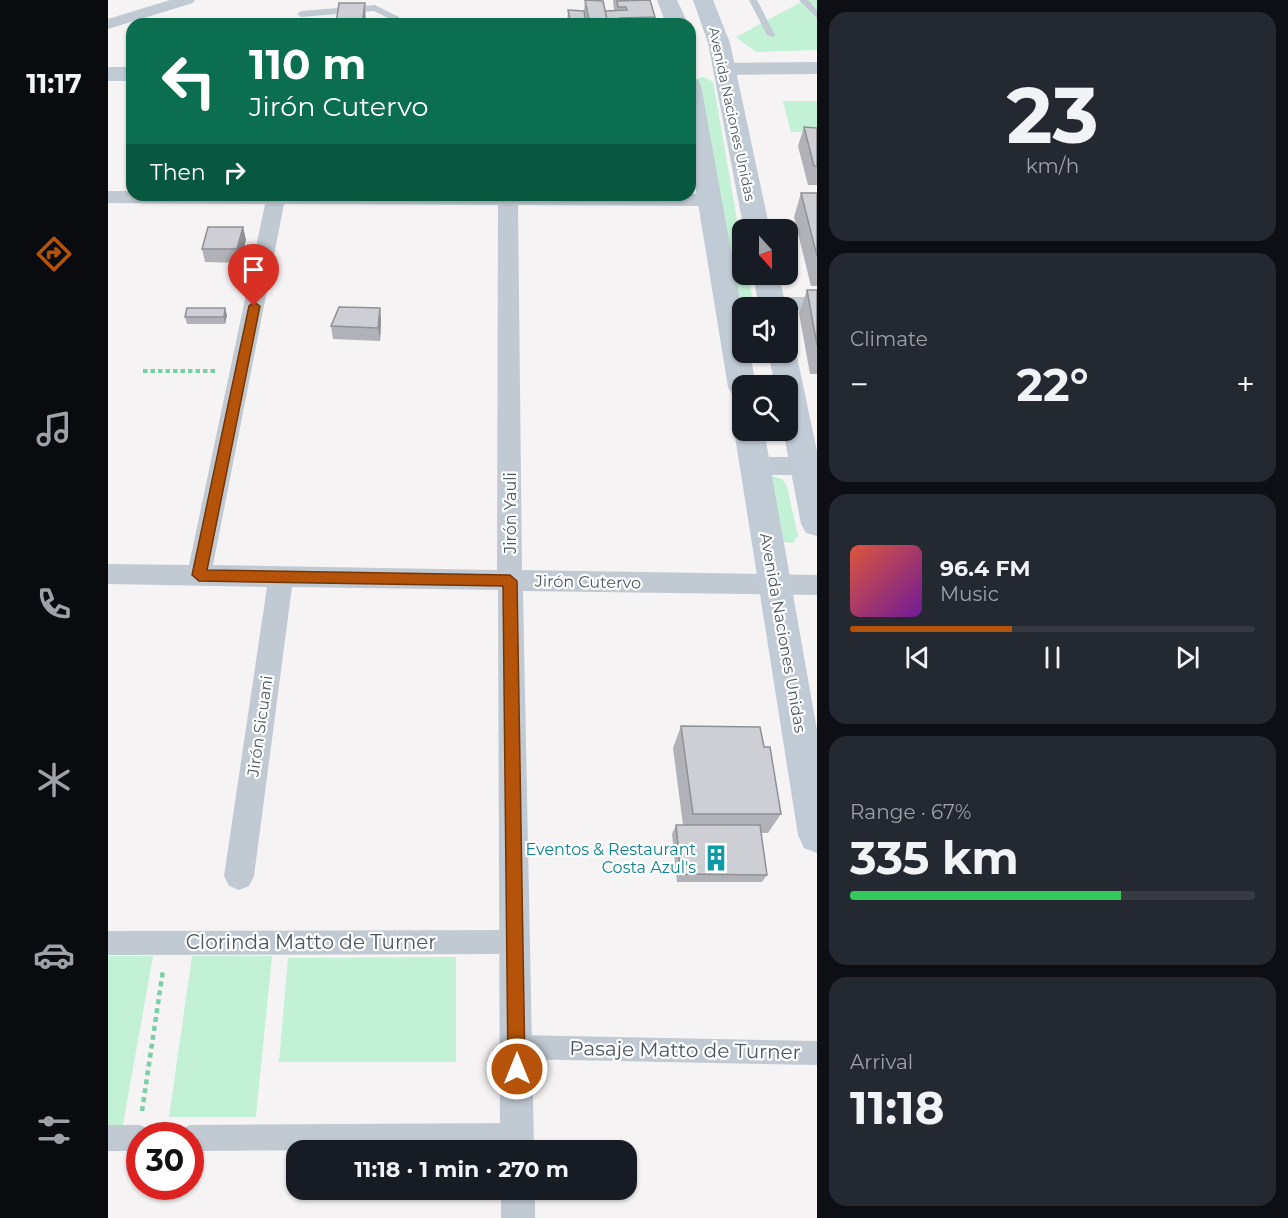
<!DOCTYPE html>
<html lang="en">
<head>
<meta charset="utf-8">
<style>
	body { margin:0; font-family:Montserrat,sans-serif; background:#242831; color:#f1f3f6; height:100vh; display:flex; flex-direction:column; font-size:22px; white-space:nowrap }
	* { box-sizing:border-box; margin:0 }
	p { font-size:20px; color:#9ea1a6 }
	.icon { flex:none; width:33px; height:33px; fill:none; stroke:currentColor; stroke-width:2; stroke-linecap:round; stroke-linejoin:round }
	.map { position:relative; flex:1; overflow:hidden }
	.side { display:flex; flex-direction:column; gap:12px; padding:12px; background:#0d0f14; width:471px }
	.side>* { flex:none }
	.guide { position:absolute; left:18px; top:18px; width:570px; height:183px; border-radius:18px; box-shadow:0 2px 4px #0004; background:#0b6e4f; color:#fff; overflow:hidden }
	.needle { width:39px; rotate:159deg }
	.tools { position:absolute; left:624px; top:219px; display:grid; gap:12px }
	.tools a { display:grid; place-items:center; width:66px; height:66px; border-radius:12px; background:#171b24; box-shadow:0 2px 4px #0004; font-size:30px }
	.speed { position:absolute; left:18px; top:1122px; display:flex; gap:12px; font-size:30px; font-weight:700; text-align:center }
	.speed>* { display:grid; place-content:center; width:78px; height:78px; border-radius:50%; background:#171b24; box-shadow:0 2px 4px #0004; line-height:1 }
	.speed .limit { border:9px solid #d22; background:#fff; color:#111 }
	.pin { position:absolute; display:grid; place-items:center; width:51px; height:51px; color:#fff; margin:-62px -26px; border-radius:50% 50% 50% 0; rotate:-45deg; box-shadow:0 0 6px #0007 }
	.pin .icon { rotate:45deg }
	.me { position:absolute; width:66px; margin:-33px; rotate:0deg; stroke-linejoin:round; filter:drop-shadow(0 0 4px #0008) }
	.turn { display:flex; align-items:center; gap:21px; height:126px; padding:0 24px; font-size:27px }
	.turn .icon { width:78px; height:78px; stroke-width:2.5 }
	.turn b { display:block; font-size:42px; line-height:51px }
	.then { display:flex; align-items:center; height:57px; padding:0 24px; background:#0003; gap:12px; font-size:22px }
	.big { font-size:45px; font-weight:700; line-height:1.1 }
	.side .card { flex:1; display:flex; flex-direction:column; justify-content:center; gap:9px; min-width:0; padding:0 21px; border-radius:18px; background:#242831 }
	.side .dial { align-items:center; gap:0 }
	.dial b { font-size:78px; line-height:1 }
	.song { display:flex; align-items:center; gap:18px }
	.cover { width:72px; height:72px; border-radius:9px; background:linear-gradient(135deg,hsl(10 70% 55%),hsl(280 70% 35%)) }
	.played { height:6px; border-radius:3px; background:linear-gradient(90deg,#b45309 40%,#363941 40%) }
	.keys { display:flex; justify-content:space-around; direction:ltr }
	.heat { display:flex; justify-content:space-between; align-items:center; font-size:33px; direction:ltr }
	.charge { height:9px; border-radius:4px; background:linear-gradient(90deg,#34c759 67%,#363941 0) }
	.trip { position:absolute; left:178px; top:1140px; width:351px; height:60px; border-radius:18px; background:#171b24; box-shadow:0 2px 4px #0004; font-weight:700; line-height:60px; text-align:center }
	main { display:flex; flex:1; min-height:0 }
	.dock { display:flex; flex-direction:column; width:108px; justify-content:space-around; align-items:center; background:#090b0e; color:#9ea1a6 }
	.dock .icon { width:42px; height:42px }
	.dock .current { color:#b45309 }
	.dock b { font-size:27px; color:#f1f3f6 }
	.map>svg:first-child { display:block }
	.green { fill:#c3f1d5 }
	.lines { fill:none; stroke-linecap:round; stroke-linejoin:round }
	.path-far1 { stroke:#7ad0a6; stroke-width:4; stroke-dasharray:4.5 3; stroke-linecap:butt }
	.path { stroke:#7ad0a6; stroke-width:4.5; stroke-dasharray:5 4; stroke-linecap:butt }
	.service { fill:#c1cad2; fill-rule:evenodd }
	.pedestrian { fill:#c1cad2; fill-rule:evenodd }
	.minor { fill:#c1cad2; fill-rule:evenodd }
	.tertiary { fill:#c1cad2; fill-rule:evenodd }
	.secondary { fill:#c1cbd6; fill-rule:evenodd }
	.wall { fill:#b0b2b7 }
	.shaded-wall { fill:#909195 }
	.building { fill:#cdcfd5; stroke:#909195; stroke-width:1.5 }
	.route { fill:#b45309; stroke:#753606; stroke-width:1.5 }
	.labels { text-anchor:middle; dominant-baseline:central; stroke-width:4.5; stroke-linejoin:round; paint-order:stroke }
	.far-street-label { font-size:14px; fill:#4a5661; stroke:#fff }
	.street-label { font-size:16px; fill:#4a5661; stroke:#fff }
	.culture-label { font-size:16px; fill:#0d838f; stroke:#fff; text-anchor:end }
	.near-street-label { font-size:20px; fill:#4a5661; stroke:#fff }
</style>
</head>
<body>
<main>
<nav class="dock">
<b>11:17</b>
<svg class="icon current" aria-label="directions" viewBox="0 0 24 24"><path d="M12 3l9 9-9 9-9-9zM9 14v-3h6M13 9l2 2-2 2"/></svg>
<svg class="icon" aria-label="music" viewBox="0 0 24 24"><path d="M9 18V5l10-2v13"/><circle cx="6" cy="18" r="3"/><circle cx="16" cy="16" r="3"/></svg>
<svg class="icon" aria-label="phone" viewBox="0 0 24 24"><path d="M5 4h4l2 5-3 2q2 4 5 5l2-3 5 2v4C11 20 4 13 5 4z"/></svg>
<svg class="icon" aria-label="climate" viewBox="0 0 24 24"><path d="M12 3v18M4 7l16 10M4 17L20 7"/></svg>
<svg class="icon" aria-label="car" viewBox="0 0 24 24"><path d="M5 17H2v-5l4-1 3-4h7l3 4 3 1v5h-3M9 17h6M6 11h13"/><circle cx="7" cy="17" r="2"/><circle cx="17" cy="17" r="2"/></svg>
<svg class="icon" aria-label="filters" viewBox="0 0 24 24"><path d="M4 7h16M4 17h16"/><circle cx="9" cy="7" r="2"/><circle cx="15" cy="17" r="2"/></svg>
</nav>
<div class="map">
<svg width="709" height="1218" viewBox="0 0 709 1218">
	<rect width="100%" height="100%" fill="#f5f3f3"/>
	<path class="green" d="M 697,0 L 709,0 L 709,50 L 648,52 L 628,37 Z
		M 596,77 L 605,82 L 634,248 L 634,274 L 640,275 L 646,307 L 634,308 L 634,326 L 632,321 L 591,98 L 588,79 Z
		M 675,101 L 709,101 L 709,132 L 683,132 Z
		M 664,476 L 674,479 L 679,486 L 690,536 L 685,543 L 676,542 Z
		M 0,956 L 45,956 L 11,1147 L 0,1147 Z
		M 84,956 L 164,956 L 148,1117 L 61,1117 Z
		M 348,957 L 348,1062 L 171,1062 L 180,958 Z"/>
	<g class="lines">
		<path class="path-far1" d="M 35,371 L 109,371"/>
		<path class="path" d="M 34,1111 L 55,970"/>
		<path class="service" d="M 641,0 L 649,0 L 667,35 L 666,37 L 659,35 Z
			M 691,0 L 700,0 L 709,10 L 709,18 Z
			M 267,5 L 291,17 L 292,24 L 284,24 L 284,20 L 266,11 L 193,17 L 189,14 L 193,11 Z"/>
		<path class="pedestrian" d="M 406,930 L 414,934 L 418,942 L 414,950 L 406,954 L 0,955 L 0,931 Z
			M 409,1035 L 709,1041 L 709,1065 L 409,1059 L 400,1056 L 397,1047 L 400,1038 Z
			M 409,1123 L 418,1127 L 422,1136 L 418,1145 L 409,1149 L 82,1151 L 82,1136 L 70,1136 L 73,1129 L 82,1125 Z
			M 0,1125 L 32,1125 L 41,1129 L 44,1136 L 32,1136 L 32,1151 L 0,1151 Z"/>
		<path class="minor" d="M 62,0 L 87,0 L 85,3 L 0,29 L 0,19 Z
			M 0,191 L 24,191 L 24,195 L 602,194 L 609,196 L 612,200 L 609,204 L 602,206 L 410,205 L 414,570 L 709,575 L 709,595 L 415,591 L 426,1150 L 392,1150 L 390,590 L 184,587 L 146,876 L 141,886 L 131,890 L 121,886 L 116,876 L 159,587 L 0,584 L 0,564 L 81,565 L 157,204 L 0,203 ZM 176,204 L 390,205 L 389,570 L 105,565 Z
			M 664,297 L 709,297 L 709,311 L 680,311 L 680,308 L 656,308 L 654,304 L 657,299 Z
			M 646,457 L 709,457 L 709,475 L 646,475 L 638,472 L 634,466 L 638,460 Z
			M 393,1190 L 427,1190 L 427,1218 L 393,1218 Z"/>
		<path class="tertiary" d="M 709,62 L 709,74 L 616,75 L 609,73 L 605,69 L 609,65 L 616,63 Z"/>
		<path class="secondary" d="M 549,0 L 569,0 L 580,24 L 558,24 Z
			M 585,0 L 605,0 L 622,43 L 662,230 L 636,230 L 600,43 Z
			M 0,67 L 24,67 L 24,81 L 0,81 Z
			M 582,78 L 590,80 L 593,85 L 634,311 L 634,352 L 642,352 L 648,386 L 634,386 L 634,397 L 624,394 L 620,387 L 582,154 Z
			M 645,274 L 671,274 L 678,308 L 651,308 Z
			M 680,344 L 684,345 L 688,352 L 709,451 L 709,536 L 698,533 L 693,524 L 675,430 L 680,430 L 680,386 L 667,386 L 660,352 L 680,352 Z
			M 634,421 L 634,430 L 656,430 L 709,730 L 709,853 L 696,848 L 690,835 L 626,430 L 631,422 Z"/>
	</g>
	<path class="wall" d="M 477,0 L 497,11 L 506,11 L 505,0 L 542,0 L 547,17 L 546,24 L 459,24 L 460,10 L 476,11 Z
		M 696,127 L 709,128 L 709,185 L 700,185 L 690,146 Z
		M 693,193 L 709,193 L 709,286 L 703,286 L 686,217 Z
		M 135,227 L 138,240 L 132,263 L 97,262 L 94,249 Z
		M 699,290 L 709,290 L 709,374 L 702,374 L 691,313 Z
		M 272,308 L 273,321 L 272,341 L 225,339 L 223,326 Z
		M 119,315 L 117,324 L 79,324 L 77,317 Z
		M 573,726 L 656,747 L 673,814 L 660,833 L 653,833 L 659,875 L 654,882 L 569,882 L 564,834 L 568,825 L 575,825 L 565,748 Z"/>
	<path class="shaded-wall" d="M 257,3 L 258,24 L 254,24 Z
		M 135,227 L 138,240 L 132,263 L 129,249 Z
		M 117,308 L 119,315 L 117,324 L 116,317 Z
		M 272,308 L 273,321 L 272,341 L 270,328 Z"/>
	<path class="building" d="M 477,0 L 495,1 L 500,24 L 482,24 Z
		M 542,0 L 547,17 L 512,18 L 513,24 L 500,24 L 497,11 L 519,10 L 518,7 L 510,7 L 509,1 Z
		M 231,3 L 257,3 L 254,24 L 228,24 Z
		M 460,10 L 476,11 L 478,24 L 463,24 Z
		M 542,19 L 543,24 L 522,24 L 521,20 Z
		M 696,127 L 709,128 L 709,166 L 706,166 Z
		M 693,193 L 709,193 L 709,256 Z
		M 100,227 L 135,227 L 129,249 L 94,249 Z
		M 699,290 L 709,290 L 709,345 Z
		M 231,307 L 272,308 L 270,328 L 223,326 Z
		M 79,308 L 117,308 L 116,317 L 77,317 Z
		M 573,726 L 652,727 L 656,747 L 662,747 L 673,814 L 585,814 Z
		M 568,825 L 652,825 L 659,875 L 573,874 Z"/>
	<path class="route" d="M 146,302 L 152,306 L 99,570 L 402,575 L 409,581 L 417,1069 L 415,1075 L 409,1078 L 403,1075 L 400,1069 L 395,586 L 91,581 L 84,575 L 141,306 Z"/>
	<defs>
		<g id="building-bare" transform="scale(2.07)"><path d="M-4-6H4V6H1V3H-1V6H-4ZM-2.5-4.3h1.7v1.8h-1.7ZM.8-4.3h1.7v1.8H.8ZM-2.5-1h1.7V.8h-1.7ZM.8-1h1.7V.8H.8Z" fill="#0f9aa8" stroke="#fff" stroke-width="2.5" paint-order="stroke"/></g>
	</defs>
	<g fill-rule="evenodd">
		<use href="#building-bare" x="608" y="858"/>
	</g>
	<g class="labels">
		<g class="far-street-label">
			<text transform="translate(624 114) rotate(78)">Avenida Naciones Unidas</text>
		</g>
		<g class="street-label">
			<text transform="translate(402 513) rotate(-90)">Jirón Yauli</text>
			<text transform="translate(480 582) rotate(1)">Jirón Cutervo</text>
			<text transform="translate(675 633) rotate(80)">Avenida Naciones Unidas</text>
			<text transform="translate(152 726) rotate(-82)">Jirón Sicuani</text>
		</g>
		<g class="culture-label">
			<text x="588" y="849">Eventos &amp; Restaurant<tspan x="588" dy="18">Costa Azul's</tspan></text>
		</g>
		<g class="near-street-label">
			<text x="203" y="942">Clorinda Matto de Turner</text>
			<text transform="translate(577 1050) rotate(1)">Pasaje Matto de Turner</text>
		</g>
	</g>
</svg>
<div class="tools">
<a><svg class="needle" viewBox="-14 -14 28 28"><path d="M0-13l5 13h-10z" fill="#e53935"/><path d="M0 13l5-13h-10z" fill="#9ea1a6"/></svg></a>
<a><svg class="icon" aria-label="sound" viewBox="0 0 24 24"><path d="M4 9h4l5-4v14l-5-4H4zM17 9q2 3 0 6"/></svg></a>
<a><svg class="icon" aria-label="search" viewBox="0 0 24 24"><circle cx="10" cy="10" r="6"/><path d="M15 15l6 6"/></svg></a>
</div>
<div class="speed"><div class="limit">30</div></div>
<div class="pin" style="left:146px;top:306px;background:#d93025"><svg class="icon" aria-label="arrive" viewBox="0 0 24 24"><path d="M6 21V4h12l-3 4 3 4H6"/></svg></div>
<svg class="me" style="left:409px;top:1069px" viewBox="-20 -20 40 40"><circle r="17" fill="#b45309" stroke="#fff" stroke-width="3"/><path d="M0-11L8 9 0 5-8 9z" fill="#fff"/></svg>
<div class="trip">11:18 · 1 min · 270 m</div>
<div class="guide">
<div class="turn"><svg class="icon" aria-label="left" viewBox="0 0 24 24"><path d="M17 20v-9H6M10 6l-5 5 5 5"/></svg><div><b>110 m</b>Jirón Cutervo</div></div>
<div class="then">Then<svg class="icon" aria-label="right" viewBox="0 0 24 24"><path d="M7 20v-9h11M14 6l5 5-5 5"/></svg></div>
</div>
</div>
<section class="side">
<div class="card dial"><b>23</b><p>km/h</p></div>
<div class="card"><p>Climate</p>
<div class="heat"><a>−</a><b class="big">22°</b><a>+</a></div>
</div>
<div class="card">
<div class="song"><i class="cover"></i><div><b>96.4 FM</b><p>Music</p></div></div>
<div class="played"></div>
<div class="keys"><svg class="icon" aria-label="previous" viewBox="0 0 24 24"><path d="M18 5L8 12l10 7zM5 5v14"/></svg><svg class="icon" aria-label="pause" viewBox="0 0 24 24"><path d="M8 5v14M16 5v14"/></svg><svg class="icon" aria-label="next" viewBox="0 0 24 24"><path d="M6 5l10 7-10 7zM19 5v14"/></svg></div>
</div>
<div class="card"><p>Range · 67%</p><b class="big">335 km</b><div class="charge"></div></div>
<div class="card"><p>Arrival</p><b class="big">11:18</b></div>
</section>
</main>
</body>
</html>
